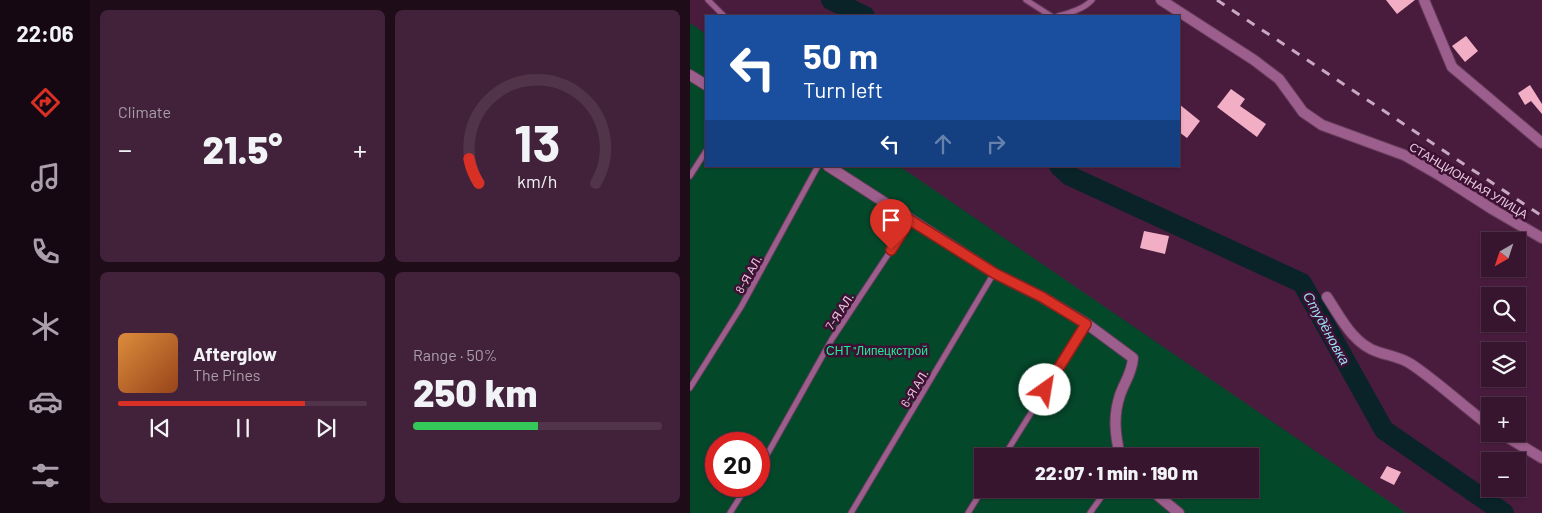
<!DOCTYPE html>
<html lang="en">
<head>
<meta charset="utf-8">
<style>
	body { margin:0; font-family:Barlow,sans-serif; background:#42223a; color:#f1f3f6; height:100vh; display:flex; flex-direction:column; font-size:19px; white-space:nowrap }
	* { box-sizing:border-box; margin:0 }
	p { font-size:16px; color:#aa9faa }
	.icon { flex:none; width:28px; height:28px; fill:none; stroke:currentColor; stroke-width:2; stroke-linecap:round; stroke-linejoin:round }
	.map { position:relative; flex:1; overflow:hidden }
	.details { display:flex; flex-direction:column; gap:10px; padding:10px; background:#1e0c19; width:600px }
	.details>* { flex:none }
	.top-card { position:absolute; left:15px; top:15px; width:475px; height:152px; border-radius:0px; box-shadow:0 1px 4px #0004,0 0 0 1px #51344a; background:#1a4fa0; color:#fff; overflow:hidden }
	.needle { width:32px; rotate:219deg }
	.controls { position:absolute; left:791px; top:232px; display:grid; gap:10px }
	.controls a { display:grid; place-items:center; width:45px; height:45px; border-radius:0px; background:#37152e; box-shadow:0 1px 4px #0004,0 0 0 1px #51344a; font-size:25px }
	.speed { position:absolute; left:15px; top:432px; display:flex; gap:10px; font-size:25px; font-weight:700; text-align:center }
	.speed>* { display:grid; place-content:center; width:65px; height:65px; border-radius:50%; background:#37152e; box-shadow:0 1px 4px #0004,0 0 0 1px #51344a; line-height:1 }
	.speed .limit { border:8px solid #d22; background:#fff; color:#111 }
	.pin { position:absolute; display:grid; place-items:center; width:42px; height:42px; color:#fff; margin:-51px -21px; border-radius:50% 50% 50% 0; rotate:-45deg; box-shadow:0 0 5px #0007 }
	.pin .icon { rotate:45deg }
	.me { position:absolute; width:55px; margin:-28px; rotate:32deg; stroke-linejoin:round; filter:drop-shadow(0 0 4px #0008) }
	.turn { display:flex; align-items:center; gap:18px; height:105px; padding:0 15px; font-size:22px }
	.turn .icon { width:65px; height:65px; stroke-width:2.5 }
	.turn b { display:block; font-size:35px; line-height:42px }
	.lanes { display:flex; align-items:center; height:48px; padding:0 15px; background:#0003; justify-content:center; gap:25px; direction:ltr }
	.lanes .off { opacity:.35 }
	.big { font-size:38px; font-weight:800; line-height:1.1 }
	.details .widget { flex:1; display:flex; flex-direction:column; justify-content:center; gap:8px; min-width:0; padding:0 18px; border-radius:8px; background:#42223a }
	.details .dial { align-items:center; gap:0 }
	.dial svg { height:130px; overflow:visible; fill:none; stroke:#51344a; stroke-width:7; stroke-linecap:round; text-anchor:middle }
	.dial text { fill:#f1f3f6; stroke:none }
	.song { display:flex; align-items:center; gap:15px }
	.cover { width:60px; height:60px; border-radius:8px; background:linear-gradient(135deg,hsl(30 70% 55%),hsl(20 70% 35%)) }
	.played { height:5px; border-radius:2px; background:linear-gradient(90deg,#d93025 75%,#51344a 75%) }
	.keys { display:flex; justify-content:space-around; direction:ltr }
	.heat { display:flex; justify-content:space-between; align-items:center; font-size:28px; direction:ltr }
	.charge { height:8px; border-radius:4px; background:linear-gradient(90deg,#34c759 50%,#51344a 0) }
	.details .tiles { flex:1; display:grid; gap:10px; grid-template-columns:repeat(2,1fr) }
	.trip { position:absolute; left:284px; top:448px; width:285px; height:50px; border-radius:0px; background:#37152e; box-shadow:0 1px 4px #0004,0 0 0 1px #51344a; font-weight:800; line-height:50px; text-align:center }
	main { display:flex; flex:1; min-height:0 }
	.dock { display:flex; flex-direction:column; width:90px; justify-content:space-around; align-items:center; background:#160812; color:#aa9faa }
	.dock .icon { width:35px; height:35px }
	.dock .on { color:#d93025 }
	.dock b { font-size:22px; color:#f1f3f6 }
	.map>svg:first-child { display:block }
	.green { fill:#04482a; fill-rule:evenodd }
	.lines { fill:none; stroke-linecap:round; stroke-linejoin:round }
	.river { stroke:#0a2329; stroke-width:20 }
	.building { fill:#f1aec4 }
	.lane-casing { stroke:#663c5b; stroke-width:7 }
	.street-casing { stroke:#663c5b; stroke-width:12 }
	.lane { stroke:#9c5e8c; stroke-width:5 }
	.street { stroke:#9c5e8c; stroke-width:10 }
	.rail { stroke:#c9a9c0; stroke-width:3; stroke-dasharray:9 9; stroke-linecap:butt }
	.route-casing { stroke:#8d1f18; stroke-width:12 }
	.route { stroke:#d93025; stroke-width:9 }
	.labels { text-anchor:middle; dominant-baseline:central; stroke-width:5; stroke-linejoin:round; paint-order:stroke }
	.street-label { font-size:12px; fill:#e8cbdf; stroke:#3e1134 }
	.park-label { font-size:12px; fill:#1fee96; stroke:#3e1134 }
	.water-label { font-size:14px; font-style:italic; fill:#96dff3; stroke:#3e1134 }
</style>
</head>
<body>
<main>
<nav class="dock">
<b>22:06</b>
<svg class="icon on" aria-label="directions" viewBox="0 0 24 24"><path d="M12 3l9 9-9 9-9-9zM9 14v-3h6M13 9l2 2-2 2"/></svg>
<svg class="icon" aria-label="music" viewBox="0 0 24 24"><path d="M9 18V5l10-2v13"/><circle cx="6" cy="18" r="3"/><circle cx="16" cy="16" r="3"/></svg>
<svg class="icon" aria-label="phone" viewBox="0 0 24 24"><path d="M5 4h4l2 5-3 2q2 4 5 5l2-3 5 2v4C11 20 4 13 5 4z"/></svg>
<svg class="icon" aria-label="climate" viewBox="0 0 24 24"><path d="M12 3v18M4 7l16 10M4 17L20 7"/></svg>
<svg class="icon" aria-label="car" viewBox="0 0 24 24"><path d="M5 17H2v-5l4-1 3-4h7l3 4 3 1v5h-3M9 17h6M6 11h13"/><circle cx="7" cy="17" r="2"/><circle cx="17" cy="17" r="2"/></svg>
<svg class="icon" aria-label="filters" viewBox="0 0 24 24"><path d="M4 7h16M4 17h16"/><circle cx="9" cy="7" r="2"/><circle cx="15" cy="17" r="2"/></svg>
</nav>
<section class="details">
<div class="tiles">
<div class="widget"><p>Climate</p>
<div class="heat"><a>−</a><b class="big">21.5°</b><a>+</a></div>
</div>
<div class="widget dial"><svg viewBox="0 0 100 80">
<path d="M14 69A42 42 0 1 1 86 69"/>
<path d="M14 69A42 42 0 0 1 8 54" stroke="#d93025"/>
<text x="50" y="56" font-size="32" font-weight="700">13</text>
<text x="50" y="72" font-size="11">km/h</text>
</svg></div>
<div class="widget">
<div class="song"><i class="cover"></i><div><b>Afterglow</b><p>The Pines</p></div></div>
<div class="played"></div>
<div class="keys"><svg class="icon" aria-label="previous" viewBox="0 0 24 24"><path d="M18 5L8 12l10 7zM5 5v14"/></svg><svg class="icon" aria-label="pause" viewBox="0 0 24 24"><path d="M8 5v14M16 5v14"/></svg><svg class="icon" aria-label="next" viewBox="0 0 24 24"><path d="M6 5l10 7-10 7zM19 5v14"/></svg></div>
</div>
<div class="widget"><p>Range · 50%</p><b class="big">250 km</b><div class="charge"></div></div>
</div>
</section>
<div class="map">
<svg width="852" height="513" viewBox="0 0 852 513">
	<rect width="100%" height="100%" fill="#491c3e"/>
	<path class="green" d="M 0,23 L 16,34 L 16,166 L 209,166 L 716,513 L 0,513 ZM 26,444 L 69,444 L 69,486 L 26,486 ZM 292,456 L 560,456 L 560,489 L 292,489 Z"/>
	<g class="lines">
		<path class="river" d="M 141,0 L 175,16
			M 369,166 L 380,176 L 612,283 L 694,430 L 814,513"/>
	</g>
	<path class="building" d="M 696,0 L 725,0 L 707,14 Z
		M 776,36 L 788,51 L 775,62 L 762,46 Z
		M 840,85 L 852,104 L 852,114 L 841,101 L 835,105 L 828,93 Z
		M 541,89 L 555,99 L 550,106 L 576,124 L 567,137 L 527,107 Z
		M 489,104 L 510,121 L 497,138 L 489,132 Z
		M 454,231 L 479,236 L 475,254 L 450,248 Z
		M 697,466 L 711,472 L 704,485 L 690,478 Z"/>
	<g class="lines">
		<g class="lane-casing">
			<path id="lane" d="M 18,0 L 34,16
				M 336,0 L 361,16
				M 368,16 C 380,13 394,9 402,0
				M 0,176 L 16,151
				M 0,388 L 51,307 L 128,166
				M 314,456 L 397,324
				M 69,469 L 142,339 L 221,220
				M 40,513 L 57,486
				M 161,513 L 304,273
				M 278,513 L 293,489
				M 400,513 L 417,489"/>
		</g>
		<g class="street-casing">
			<path id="street" d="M 471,0 L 564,60 L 589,79 L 613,112 L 632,125 L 714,155 L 749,175 L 802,209 L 852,238
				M 734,0 L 762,67 L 852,143
				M 0,75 L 16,85
				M 138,166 L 304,273 L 352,297 L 397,324 L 443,358 C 442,373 435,381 430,395 C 423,416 425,434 430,456
				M 637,297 C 651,318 663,344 688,352 C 700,356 710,357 721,364 C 748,382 773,406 800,426
				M 812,434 L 852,458
				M 460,489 L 489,513"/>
		</g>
		<use href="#lane" class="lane"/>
		<use href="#street" class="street"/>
		<path class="rail" d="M 527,0 L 852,216"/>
	</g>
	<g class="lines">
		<g class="route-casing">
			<path id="route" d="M 201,250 L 220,220 L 304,273 L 352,297 L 396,324 L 355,390"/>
		</g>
		<use href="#route" class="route"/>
	</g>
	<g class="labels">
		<g class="street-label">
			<text transform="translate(779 180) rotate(31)">СТАНЦИОННАЯ УЛИЦА</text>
			<text transform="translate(58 274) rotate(-61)">8-Я АЛ.</text>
			<text transform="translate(149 311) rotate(-57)">7-Я АЛ.</text>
			<text transform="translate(224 388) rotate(-59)">6-Я АЛ.</text>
		</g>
		<g class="park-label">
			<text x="187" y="350">СНТ "Липецкстрой</text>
		</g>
		<g class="water-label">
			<text transform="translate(637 328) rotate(61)">Студёновка</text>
		</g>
	</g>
</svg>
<div class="controls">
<a><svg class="needle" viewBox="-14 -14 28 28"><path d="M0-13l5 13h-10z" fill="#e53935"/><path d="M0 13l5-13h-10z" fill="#aa9faa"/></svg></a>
<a><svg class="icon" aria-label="search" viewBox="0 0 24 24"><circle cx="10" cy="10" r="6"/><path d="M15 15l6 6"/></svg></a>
<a><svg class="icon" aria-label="layers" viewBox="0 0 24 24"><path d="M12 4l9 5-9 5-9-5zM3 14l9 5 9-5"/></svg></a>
<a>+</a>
<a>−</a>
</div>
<div class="speed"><div class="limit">20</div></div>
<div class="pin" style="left:201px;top:250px;background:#d93025"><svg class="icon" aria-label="arrive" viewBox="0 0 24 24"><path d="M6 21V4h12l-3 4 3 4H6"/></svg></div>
<svg class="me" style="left:355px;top:390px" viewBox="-20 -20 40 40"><circle r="19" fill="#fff"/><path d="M0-13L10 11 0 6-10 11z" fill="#d93025"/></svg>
<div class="trip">22:07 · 1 min · 190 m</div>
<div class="top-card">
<div class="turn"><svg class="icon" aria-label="left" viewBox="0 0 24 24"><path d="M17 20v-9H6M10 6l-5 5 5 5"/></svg><div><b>50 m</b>Turn left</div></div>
<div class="lanes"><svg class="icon" aria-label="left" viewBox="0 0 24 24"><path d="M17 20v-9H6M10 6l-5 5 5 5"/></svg><svg class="icon off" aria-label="ahead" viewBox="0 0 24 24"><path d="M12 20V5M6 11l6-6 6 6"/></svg><svg class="icon off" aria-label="right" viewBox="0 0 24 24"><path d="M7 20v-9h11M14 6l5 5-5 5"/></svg></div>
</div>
</div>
</main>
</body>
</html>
